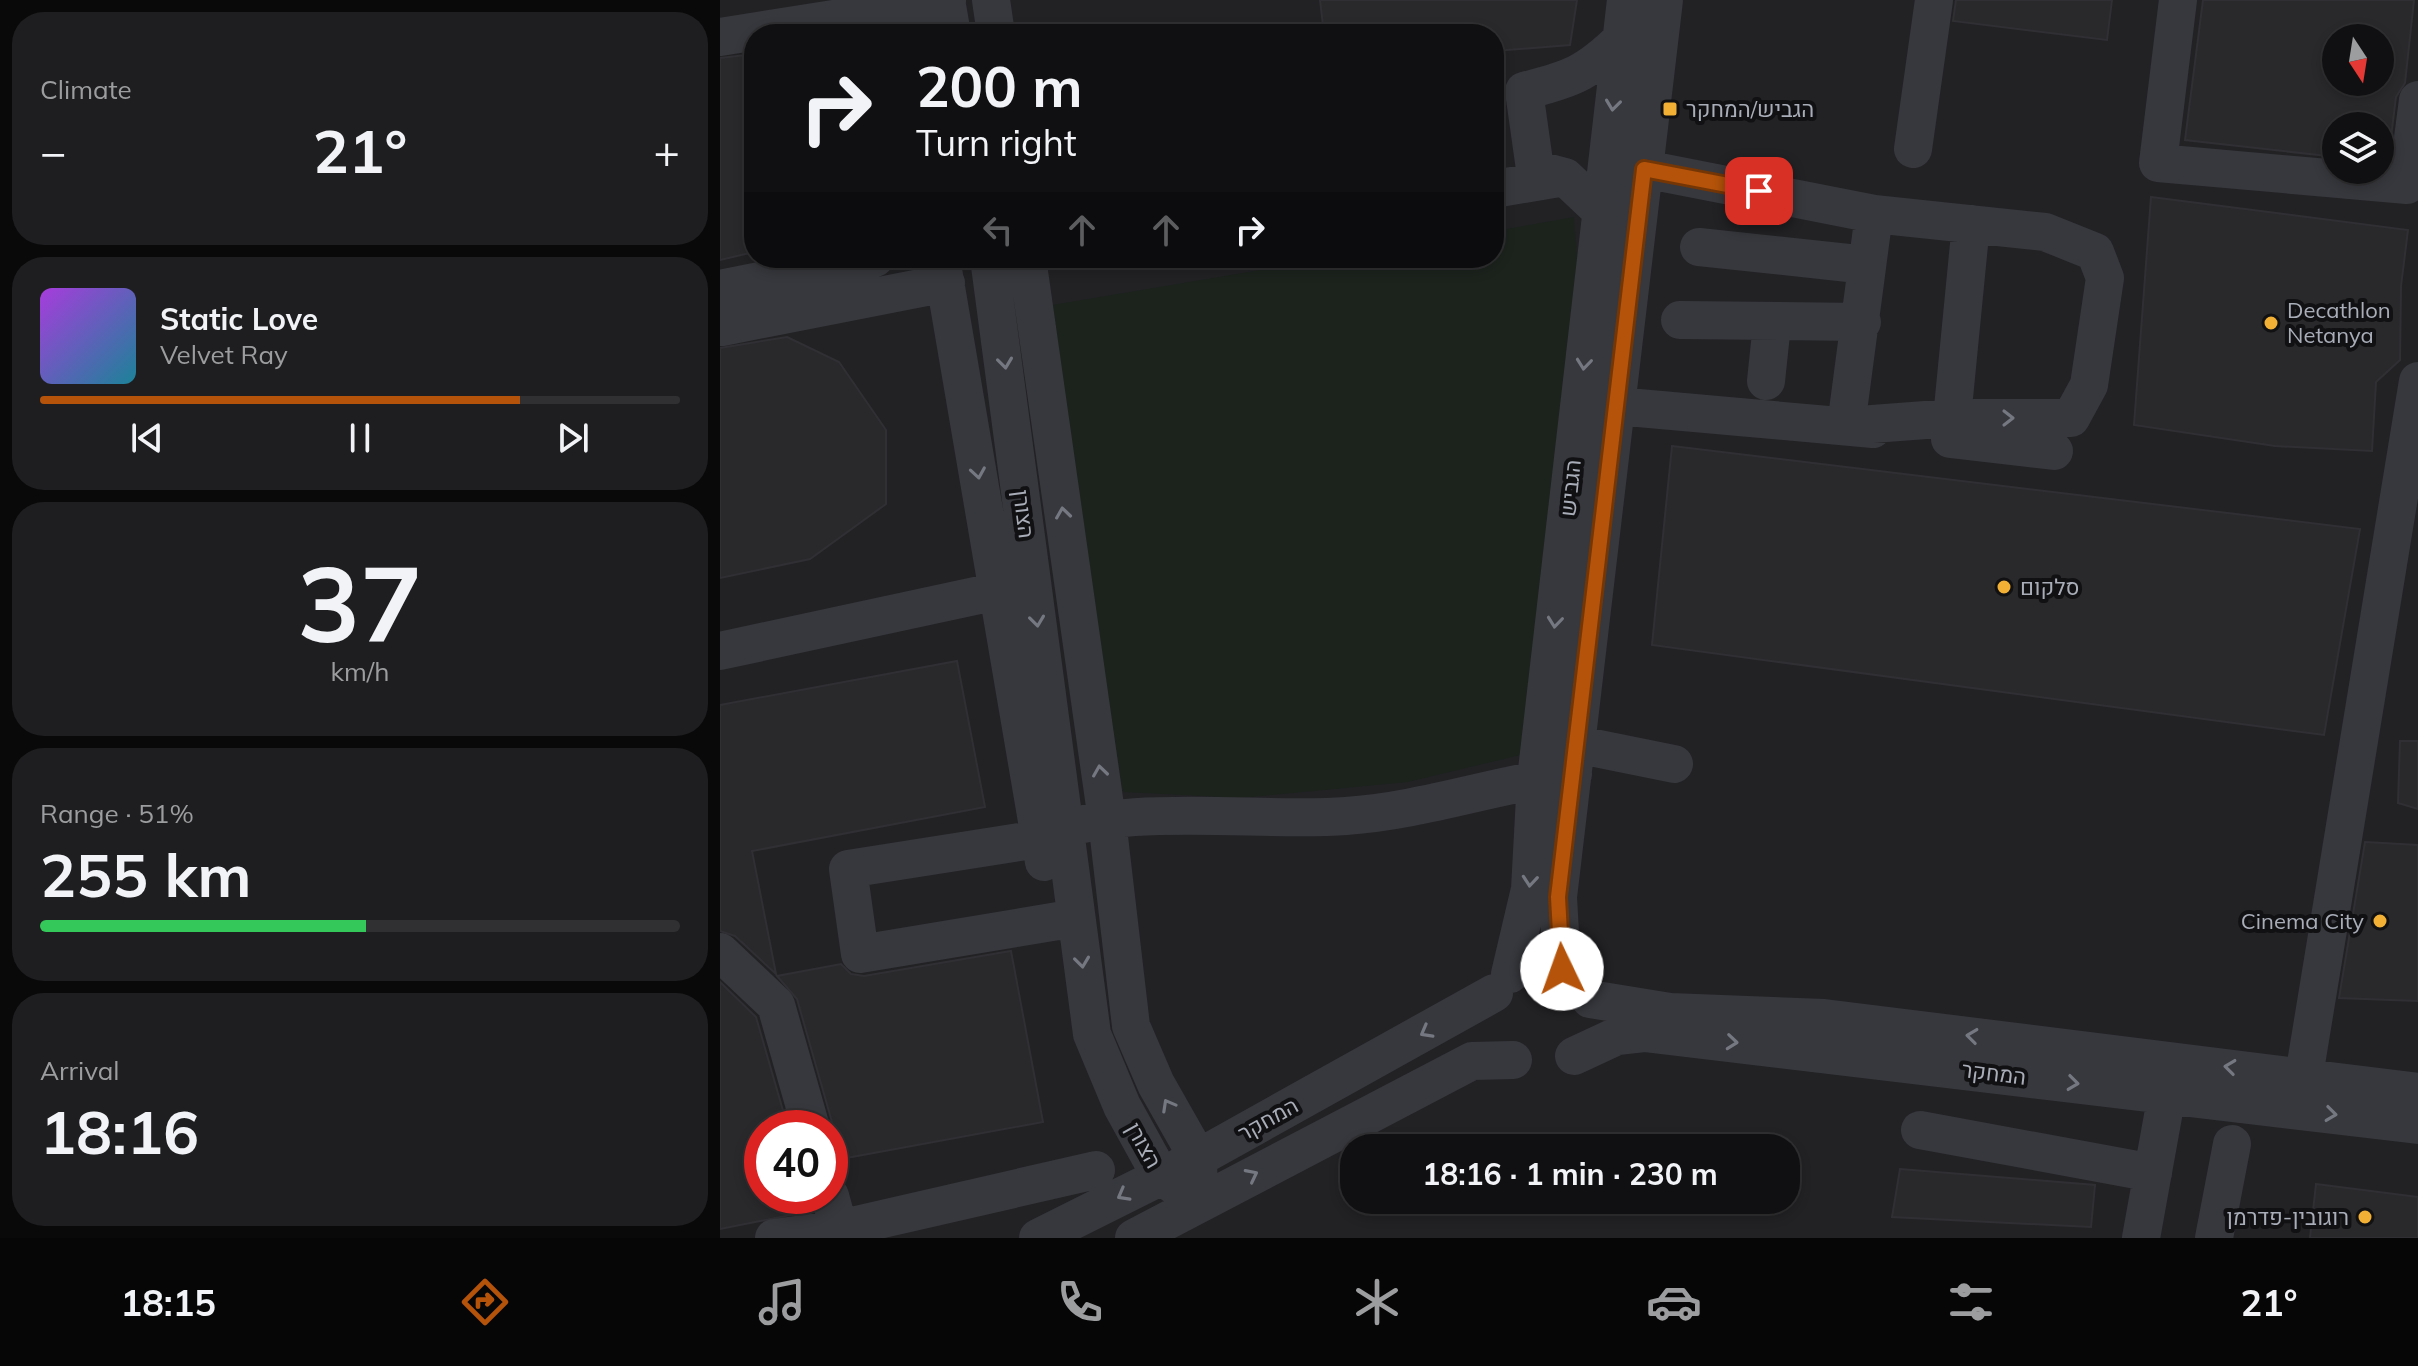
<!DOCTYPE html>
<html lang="en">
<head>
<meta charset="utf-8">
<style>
	body { margin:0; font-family:Mulish,Heebo,sans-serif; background:#1e1e20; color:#f1f3f6; height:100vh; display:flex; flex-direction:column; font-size:30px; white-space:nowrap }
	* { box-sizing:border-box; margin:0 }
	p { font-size:26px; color:#9c9d9f }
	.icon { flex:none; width:44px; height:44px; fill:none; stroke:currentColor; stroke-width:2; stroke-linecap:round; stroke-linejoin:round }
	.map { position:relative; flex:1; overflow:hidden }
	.sheet { display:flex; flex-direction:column; gap:12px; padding:12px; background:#09090a; width:720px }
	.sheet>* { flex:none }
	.guide { position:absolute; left:24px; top:24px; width:760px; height:244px; border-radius:32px; box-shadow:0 4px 12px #0003,0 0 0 2px #303032; background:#101012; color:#f1f3f6; overflow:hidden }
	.needle { width:52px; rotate:168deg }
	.controls { position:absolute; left:1602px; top:24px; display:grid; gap:16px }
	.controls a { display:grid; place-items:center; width:72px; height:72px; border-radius:50%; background:#101012; box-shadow:0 4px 12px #0003,0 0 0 2px #303032; font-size:40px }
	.speed { position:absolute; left:24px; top:1110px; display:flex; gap:16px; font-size:40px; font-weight:700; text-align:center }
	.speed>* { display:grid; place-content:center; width:104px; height:104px; border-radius:50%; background:#101012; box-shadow:0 4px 12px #0003,0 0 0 2px #303032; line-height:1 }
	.speed .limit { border:12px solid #d22; background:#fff; color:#111 }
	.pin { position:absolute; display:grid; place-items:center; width:68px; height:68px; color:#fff; margin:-34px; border-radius:16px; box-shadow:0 4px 12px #0006 }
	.me { position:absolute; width:88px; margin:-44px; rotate:357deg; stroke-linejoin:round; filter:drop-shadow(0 0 6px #0008) }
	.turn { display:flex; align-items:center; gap:28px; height:168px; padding:0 40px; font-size:36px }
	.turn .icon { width:104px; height:104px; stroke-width:2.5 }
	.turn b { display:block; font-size:56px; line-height:68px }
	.lanes { display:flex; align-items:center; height:76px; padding:0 40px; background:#0003; justify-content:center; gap:40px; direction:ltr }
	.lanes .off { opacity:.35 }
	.big { font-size:60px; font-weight:700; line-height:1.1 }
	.sheet .card { flex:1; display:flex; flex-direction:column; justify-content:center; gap:12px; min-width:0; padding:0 28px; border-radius:32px; background:#1e1e20 }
	.sheet .dial { align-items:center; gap:0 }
	.dial b { font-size:104px; line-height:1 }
	.song { display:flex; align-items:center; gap:24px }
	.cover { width:96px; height:96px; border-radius:12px; background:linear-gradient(135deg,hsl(280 70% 55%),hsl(190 70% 35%)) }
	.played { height:8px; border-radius:4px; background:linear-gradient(90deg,#b45309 75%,#303032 75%) }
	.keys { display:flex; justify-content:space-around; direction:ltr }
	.heat { display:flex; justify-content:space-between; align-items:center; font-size:44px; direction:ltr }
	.charge { height:12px; border-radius:6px; background:linear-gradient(90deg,#34c759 51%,#303032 0) }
	.trip { position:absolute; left:620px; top:1134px; width:460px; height:80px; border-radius:32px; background:#101012; box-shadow:0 4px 12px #0003,0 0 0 2px #303032; font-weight:700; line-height:80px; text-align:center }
	.tab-bar { display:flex; height:128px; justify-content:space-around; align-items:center; background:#060607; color:#9c9d9f }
	.tab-bar .icon { width:56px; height:56px }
	.tab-bar .on { color:#b45309 }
	.tab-bar b { font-size:36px; color:#f1f3f6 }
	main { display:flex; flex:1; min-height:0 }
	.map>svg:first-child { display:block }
	.built { fill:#222225; fill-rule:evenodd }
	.green { fill:#1c231d }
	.building { fill:#29292c; stroke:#303034; stroke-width:2; fill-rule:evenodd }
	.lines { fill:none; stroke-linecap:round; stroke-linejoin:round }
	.minor { stroke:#37383d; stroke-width:38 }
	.oneway { stroke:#757881 }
	.route-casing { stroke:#753606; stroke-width:20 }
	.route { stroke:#b45309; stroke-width:14 }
	.poi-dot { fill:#f2b134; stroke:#111113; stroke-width:3 }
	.labels { text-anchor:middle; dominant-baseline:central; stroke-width:8; stroke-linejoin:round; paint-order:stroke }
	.poi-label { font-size:22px; fill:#a8adb8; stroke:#111113; text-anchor:start }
	.street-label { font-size:22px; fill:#a8adb8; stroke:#111113 }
</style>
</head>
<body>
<main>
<section class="sheet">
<div class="card"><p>Climate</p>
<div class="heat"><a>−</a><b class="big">21°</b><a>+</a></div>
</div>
<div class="card">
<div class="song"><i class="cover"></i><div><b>Static Love</b><p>Velvet Ray</p></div></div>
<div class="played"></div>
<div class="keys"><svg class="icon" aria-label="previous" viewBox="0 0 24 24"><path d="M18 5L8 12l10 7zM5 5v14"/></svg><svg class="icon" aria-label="pause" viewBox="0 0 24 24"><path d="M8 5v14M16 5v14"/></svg><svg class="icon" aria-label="next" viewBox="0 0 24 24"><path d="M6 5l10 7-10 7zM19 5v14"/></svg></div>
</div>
<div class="card dial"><b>37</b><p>km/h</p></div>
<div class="card"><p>Range · 51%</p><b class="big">255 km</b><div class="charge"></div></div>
<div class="card"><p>Arrival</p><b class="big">18:16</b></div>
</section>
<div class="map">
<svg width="1698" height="1238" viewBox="0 0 1698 1238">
	<rect width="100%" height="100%" fill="#161618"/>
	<path class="built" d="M 0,0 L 1698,0 L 1698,1238 L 0,1238 ZM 34,34 L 774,34 L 774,258 L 34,258 ZM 1616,38 L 1660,38 L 1660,82 L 1616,82 ZM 1616,126 L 1660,126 L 1660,170 L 1616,170 ZM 42,1128 L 110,1128 L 110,1196 L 42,1196 ZM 634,1148 L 1066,1148 L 1066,1200 L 634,1200 Z"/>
	<path class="green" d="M 854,217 L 858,268 L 805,754 L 688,782 L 521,798 L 403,792 L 326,306 L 611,258 L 774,258 L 774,231 Z"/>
	<path class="building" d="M 600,0 L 857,0 L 850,45 L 774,51 L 774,34 L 604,34 Z
		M 1392,0 L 1387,40 L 1233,21 L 1236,0 Z
		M 1483,0 L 1694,0 L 1685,83 L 1676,97 L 1668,161 L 1660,161 L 1660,126 L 1616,126 L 1616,157 L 1465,140 ZM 1616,38 L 1660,38 L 1660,82 L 1616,82 Z
		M 34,54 L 34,252 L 0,260 L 0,58 Z
		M 1431,197 L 1688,230 L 1681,286 L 1680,360 L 1656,382 L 1652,451 L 1555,446 L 1414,425 Z
		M 67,337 L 119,362 L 166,430 L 166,504 L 90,559 L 0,578 L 0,348 Z
		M 952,446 L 1640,529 L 1604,735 L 932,645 Z
		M 237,661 L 265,807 L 32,851 L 56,974 L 15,936 L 0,931 L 0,705 Z
		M 1680,741 L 1698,741 L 1698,809 L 1678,803 Z
		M 1645,842 L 1698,845 L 1698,1001 L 1619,998 Z
		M 291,951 L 323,1122 L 110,1161 L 112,1122 L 77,999 L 57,976 L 121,964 L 131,974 L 144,976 Z
		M 0,982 L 36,1017 L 68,1128 L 42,1128 L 42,1196 L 89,1196 L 91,1211 L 0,1229 Z
		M 1180,1169 L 1375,1185 L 1371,1227 L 1172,1217 Z
		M 1596,1184 L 1698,1197 L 1698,1238 L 1590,1238 Z"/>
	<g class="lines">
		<path class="minor" d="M 226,0 L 232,34
			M 271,0 L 276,34
			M 1458,0 L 1438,163 L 1687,185 L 1698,100
			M 0,37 L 227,1
			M 1193,149 L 1214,0
			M 924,169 L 1154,214 L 1325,232 L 1375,252 L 1385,278 L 1369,385 L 1351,418 L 1232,418 L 1126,426 L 1154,214
			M 774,189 L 845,177
			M 881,211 L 845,177 L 815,169 L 804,91 C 851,79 866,74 901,40
			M 979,247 L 1147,265
			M 221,258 L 324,862
			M 269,258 L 372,1034 L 402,1106 L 440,1175 L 479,1203
			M 307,258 L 387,820 L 411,1026 L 436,1084 L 478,1158 L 479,1203
			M 0,289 L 155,258
			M 0,320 L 2,327 L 226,283
			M 960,320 L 1142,322
			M 1046,381 L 1052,324
			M 896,406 L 1153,429
			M 1232,418 L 1251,224
			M 1230,439 L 1334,451
			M 0,651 L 278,591
			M 855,744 L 954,764
			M 357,922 L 338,921 L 140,954 L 128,869 L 319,839 C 395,800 538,823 626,816 C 702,811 777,784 853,774
			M 0,952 L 56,1005 L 91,1128
			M 842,969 L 838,897 L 944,0
			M 790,974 L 810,889 L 816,779 L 906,0
			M 870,999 L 950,1012 L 1104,1018 L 1698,1092
			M 854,1056 L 897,1036 L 924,1033 L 1698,1125
			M 1584,1076 L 1698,381
			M 1200,1130 L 1433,1173
			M 110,1196 L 119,1229
			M 54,1238 L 119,1229 L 376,1170
			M 318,1238 L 478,1158 L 774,993
			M 414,1238 L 752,1061 L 793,1060
			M 1421,1238 L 1447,1094
			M 1494,1238 L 1512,1144"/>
	</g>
	<defs><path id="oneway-chevron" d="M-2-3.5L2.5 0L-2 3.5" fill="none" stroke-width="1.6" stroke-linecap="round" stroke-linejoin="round" transform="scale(2)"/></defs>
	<g class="oneway">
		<use href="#oneway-chevron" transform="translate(893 105) rotate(97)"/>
		<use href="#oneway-chevron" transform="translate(285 363) rotate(83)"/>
		<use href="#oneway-chevron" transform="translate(864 364) rotate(96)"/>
		<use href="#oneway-chevron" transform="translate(1288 418)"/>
		<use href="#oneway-chevron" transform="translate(258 473) rotate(81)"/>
		<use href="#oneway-chevron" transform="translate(343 513) rotate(-98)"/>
		<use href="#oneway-chevron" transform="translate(317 621) rotate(83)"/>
		<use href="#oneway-chevron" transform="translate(835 622) rotate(96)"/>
		<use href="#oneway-chevron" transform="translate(380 771) rotate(-98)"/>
		<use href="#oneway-chevron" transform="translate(810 881) rotate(95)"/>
		<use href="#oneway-chevron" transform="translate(362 962) rotate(83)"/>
		<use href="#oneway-chevron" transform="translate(706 1032) rotate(151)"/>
		<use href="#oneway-chevron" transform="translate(1252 1036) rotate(-173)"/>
		<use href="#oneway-chevron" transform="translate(1012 1042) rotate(6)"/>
		<use href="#oneway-chevron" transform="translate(1510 1067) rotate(-173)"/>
		<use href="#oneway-chevron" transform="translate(1353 1083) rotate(7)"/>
		<use href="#oneway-chevron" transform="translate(448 1105) rotate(-119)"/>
		<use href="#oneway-chevron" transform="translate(1611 1114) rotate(7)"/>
		<use href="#oneway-chevron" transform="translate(532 1175) rotate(-27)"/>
		<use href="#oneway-chevron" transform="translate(403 1195) rotate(151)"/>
	</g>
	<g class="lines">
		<g class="route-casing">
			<path id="route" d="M 842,969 L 838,897 L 924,169 L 1039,191"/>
		</g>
		<use href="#route" class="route"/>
	</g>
	<g class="poi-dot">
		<rect x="942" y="101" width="16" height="16" rx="4"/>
		<circle cx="1551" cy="323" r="8"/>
		<circle cx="1284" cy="587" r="8"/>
		<circle cx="1660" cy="921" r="8"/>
		<circle cx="1645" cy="1217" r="8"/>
	</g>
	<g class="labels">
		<g class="poi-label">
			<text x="966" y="109">הגביש/המחקר</text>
			<text x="1567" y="310">Decathlon<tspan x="1567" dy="25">Netanya</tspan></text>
			<text x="1300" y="587">סלקום</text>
			<text x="1644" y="921" text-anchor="end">Cinema City</text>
			<text x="1629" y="1217" text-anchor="end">רוגובין-פדרמן</text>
		</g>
		<g class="street-label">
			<text transform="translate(850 488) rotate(-84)">הגביש</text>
			<text transform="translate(304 514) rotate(83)">הצורן</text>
			<text transform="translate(1274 1073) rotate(7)">המחקר</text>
			<text transform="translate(548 1119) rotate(-29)">המחקר</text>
			<text transform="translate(424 1145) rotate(61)">הצורן</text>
		</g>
	</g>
</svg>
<div class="controls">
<a><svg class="needle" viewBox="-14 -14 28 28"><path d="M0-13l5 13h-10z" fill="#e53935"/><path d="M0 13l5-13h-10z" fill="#9c9d9f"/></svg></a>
<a><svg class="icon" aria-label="layers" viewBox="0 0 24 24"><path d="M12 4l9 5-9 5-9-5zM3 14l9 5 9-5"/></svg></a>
</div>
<div class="speed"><div class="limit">40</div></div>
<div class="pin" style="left:1039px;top:191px;background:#d93025"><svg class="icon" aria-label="arrive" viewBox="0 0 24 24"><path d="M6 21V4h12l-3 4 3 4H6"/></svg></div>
<svg class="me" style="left:842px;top:969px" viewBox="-20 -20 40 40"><circle r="19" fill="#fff"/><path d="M0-13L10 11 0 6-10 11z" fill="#b45309"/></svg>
<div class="trip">18:16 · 1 min · 230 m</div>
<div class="guide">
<div class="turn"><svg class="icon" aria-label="right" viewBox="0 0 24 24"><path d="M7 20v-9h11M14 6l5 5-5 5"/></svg><div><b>200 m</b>Turn right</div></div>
<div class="lanes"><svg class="icon off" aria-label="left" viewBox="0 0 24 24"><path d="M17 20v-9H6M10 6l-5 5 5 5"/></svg><svg class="icon off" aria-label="ahead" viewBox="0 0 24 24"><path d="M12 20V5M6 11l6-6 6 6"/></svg><svg class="icon off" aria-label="ahead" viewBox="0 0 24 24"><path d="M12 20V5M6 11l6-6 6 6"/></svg><svg class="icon" aria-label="right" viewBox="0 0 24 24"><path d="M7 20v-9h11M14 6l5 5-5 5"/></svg></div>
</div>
</div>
</main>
<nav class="tab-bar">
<b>18:15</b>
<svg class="icon on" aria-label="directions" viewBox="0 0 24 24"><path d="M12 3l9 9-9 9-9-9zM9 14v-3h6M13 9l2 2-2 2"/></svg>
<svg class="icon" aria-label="music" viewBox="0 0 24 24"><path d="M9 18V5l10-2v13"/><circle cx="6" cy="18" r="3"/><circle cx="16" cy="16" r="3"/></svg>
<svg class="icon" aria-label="phone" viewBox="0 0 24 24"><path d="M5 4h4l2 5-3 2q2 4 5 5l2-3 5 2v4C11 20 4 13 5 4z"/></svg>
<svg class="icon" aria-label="climate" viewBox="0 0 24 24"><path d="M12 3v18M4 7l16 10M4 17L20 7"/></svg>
<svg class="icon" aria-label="car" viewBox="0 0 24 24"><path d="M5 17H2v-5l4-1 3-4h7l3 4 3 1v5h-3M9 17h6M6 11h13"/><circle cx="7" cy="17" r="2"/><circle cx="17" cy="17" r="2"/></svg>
<svg class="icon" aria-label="filters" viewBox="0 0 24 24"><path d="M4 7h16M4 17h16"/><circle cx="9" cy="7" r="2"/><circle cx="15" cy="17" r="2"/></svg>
<b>21°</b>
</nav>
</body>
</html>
